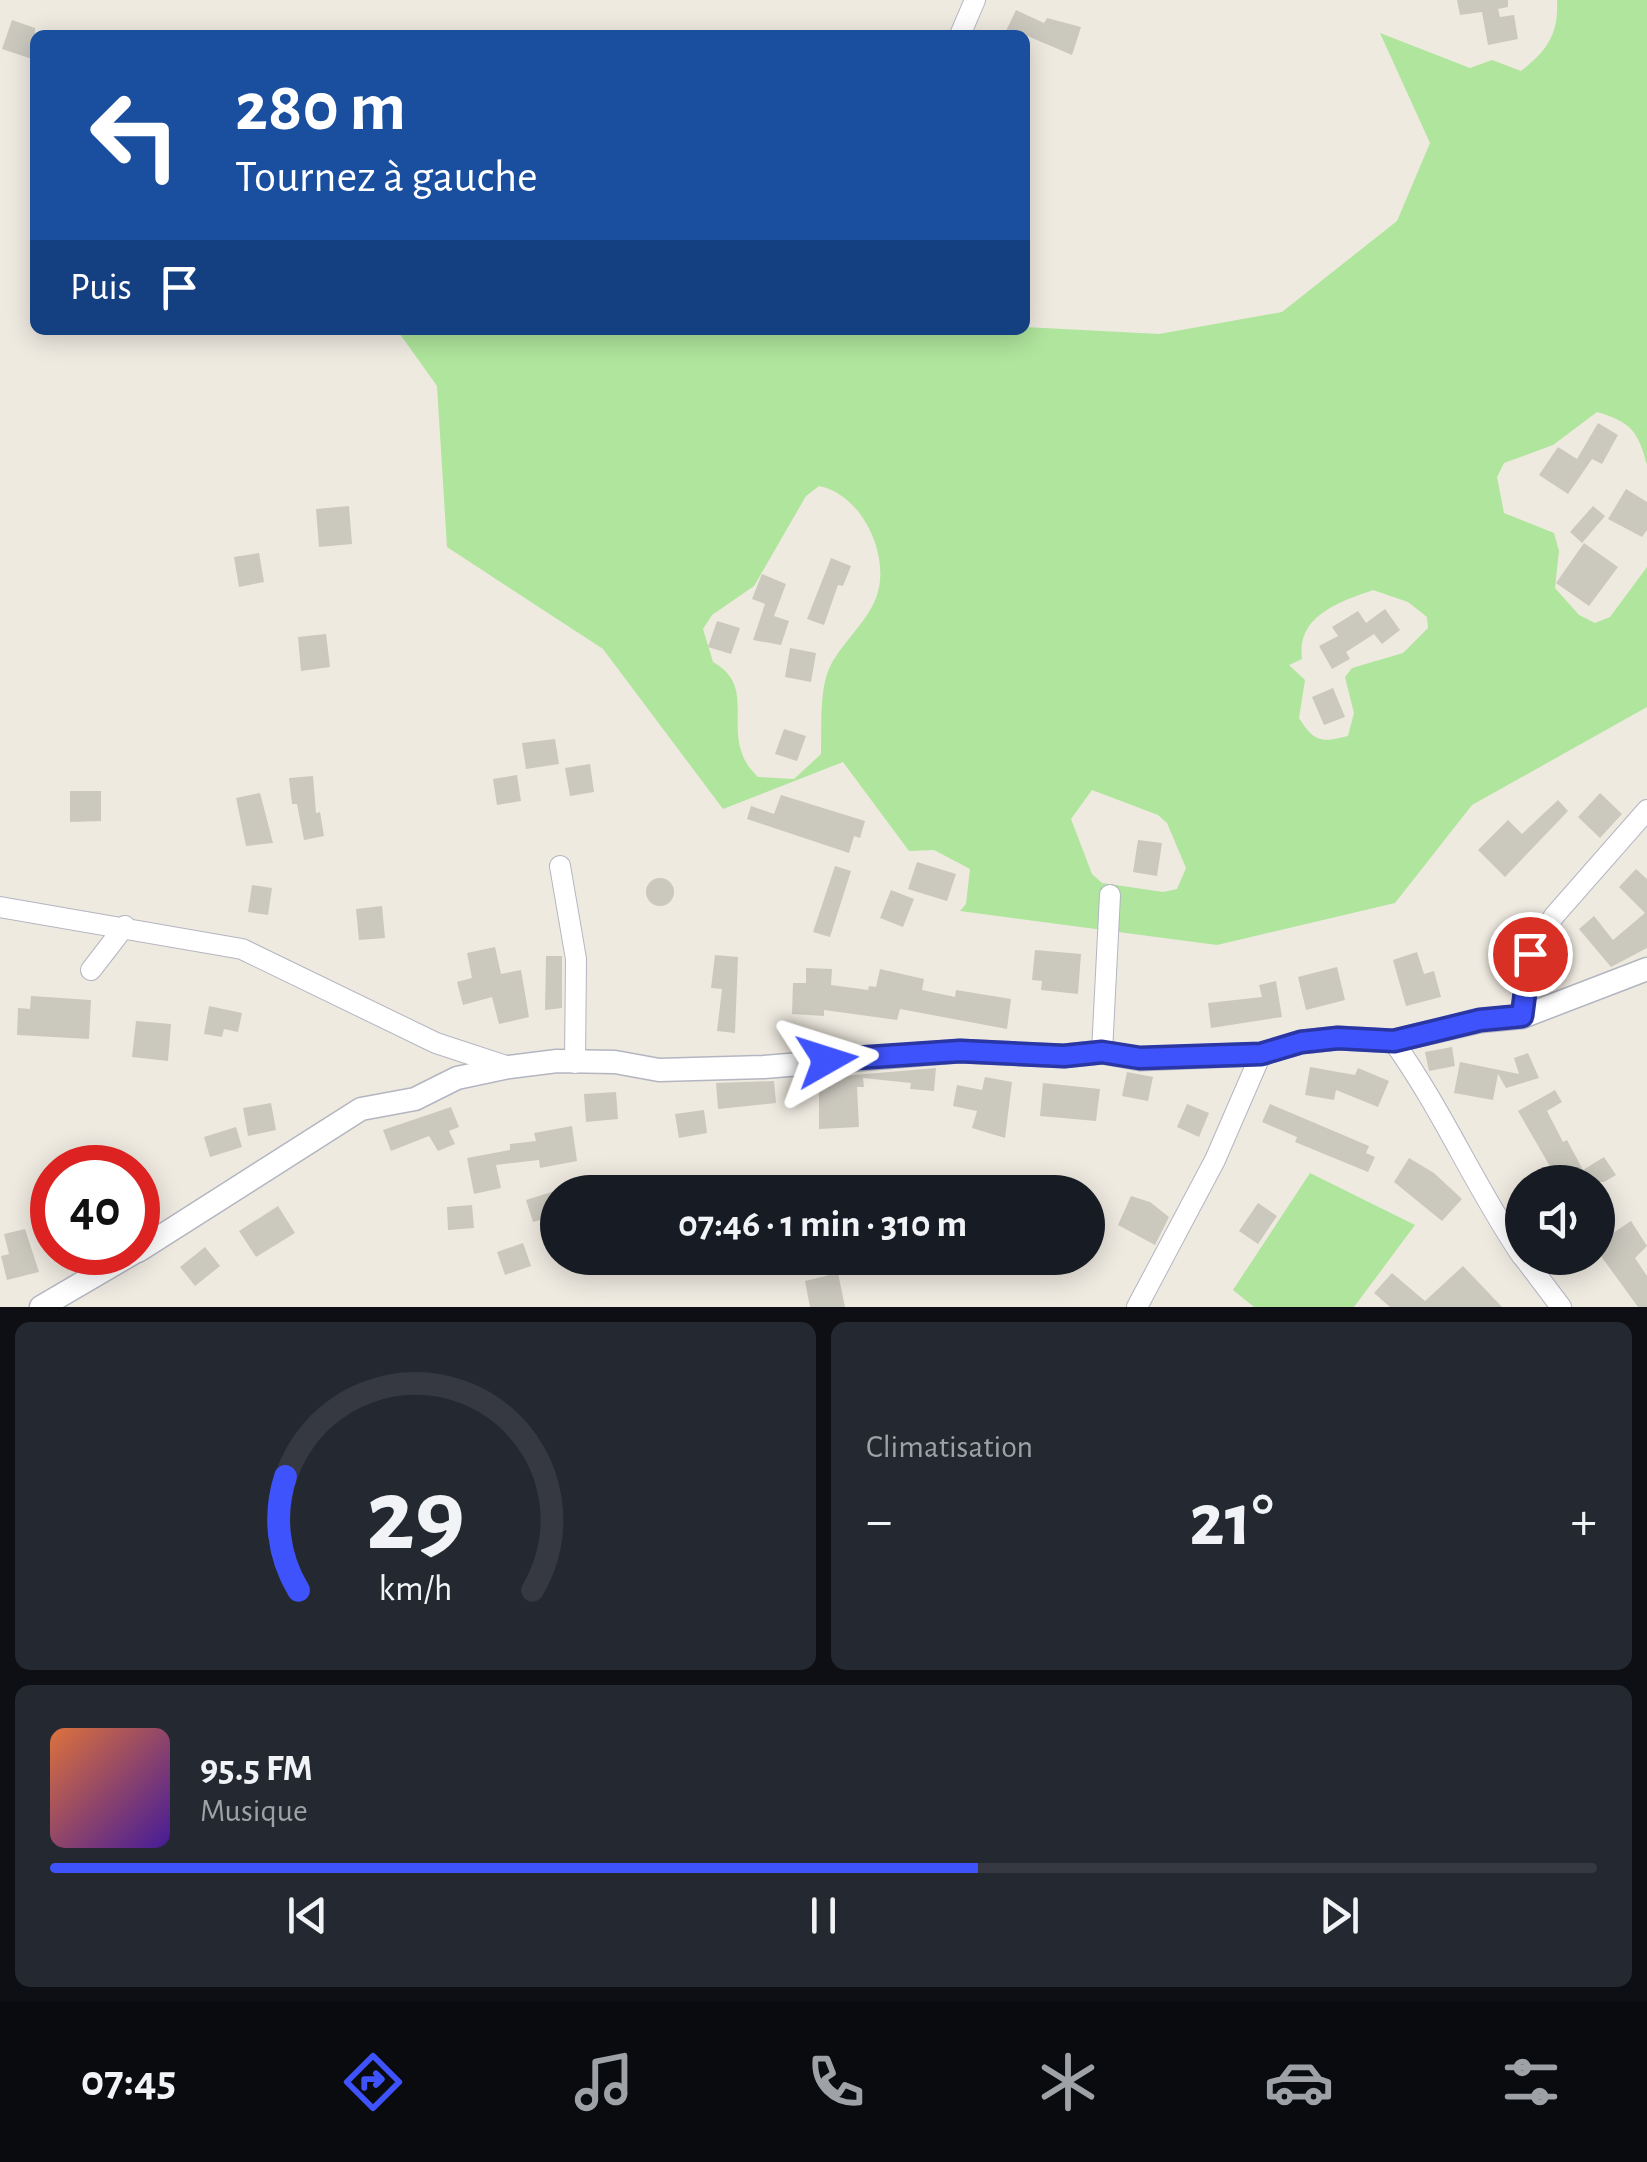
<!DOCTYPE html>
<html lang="fr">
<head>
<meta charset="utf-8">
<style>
	body { margin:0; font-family:"Alegreya Sans",sans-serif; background:#242831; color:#f1f3f6; height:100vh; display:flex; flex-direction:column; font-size:38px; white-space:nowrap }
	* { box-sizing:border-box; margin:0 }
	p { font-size:32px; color:#9ea1a6 }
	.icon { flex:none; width:55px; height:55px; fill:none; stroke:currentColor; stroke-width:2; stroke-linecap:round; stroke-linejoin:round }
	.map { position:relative; height:1307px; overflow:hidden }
	.drawer { display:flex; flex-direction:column; gap:15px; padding:15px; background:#0d0f14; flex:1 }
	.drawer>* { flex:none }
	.hud { position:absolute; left:30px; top:30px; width:1000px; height:305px; border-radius:15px; box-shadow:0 5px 25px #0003; background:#1a4fa0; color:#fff; overflow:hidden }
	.controls { position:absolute; left:1505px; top:1165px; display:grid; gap:20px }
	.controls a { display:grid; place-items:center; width:110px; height:110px; border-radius:50%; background:#171b24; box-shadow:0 5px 25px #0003; font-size:50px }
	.speed { position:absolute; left:30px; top:1145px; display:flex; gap:20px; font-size:50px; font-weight:700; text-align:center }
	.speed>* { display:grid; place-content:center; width:130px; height:130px; border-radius:50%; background:#171b24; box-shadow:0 5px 25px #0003; line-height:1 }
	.speed .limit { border:15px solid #d22; background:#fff; color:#111 }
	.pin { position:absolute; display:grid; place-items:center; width:85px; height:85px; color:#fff; margin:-42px; border:5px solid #fff; border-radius:50%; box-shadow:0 2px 10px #0007 }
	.me { position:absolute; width:110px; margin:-55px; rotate:84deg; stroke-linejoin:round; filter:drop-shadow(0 0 8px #0008) }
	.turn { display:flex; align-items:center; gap:35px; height:210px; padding:0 40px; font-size:45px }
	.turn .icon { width:130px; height:130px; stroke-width:2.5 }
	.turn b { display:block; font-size:70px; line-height:85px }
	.then { display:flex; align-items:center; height:95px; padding:0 40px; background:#0003; gap:20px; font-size:38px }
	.big { font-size:75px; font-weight:700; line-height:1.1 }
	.drawer .tile { flex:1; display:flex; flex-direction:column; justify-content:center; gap:15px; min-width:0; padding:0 35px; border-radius:15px; background:#242831 }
	.drawer .dial { align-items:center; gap:0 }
	.dial svg { height:260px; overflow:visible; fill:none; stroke:#363941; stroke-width:7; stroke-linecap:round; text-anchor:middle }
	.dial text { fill:#f1f3f6; stroke:none }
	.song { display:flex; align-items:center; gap:30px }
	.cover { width:120px; height:120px; border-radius:15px; background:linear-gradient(135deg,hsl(20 70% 55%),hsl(260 70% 35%)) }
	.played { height:10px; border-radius:5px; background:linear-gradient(90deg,#3f53fd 60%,#363941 60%) }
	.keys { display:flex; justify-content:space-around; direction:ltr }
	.heat { display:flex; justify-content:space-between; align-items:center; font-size:55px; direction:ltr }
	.drawer .tiles { flex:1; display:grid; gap:15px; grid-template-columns:1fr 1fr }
	.tile:last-child { grid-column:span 2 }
	.trip { position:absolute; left:540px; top:1175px; width:565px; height:100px; border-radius:50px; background:#171b24; box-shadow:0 5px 25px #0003; font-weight:700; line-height:100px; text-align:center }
	.dock { display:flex; height:160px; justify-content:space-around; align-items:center; background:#090b0e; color:#9ea1a6 }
	.dock .icon { width:70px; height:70px }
	.dock .active { color:#3f53fd }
	.dock b { font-size:45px; color:#f1f3f6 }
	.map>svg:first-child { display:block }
	.green { fill:#afe59c; fill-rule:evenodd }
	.building { fill:#cbc8be }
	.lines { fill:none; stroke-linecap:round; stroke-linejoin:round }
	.minor-casing { stroke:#b3b5c1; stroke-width:22 }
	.tertiary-casing { stroke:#b3b5c1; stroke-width:25 }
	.minor { stroke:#fff; stroke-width:20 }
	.tertiary { stroke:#fff; stroke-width:22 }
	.route-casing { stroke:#2936a4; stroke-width:25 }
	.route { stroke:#3f53fd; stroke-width:18 }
</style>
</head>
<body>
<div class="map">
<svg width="1647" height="1307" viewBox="0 0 1647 1307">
	<rect width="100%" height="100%" fill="#efeae0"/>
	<path class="green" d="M 1557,0 L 1647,0 L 1647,465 C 1638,431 1631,422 1597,412 L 1553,445 L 1504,463 L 1497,477 L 1504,513 L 1554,533 L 1559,551 L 1555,588 L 1579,615 L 1595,623 L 1610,617 L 1647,567 L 1647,707 L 1472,805 L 1395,903 L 1217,945 L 960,911 L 966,904 L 970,869 L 934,850 L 909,851 L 843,762 L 723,809 L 603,649 L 447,547 L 437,386 L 397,330 L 1025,327 L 1159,334 L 1282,312 L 1397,221 L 1430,143 L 1380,33 L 1470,68 L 1492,60 L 1521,71 C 1547,51 1559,34 1557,0 ZM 819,486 C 862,494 892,557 876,598 C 866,624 840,644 829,669 C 819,692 822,730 821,754 L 794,779 L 758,777 C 715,737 762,689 713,662 L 703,629 L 712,615 L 754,586 L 806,496 ZM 1373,590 L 1408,602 L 1427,617 L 1428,628 L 1403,653 L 1352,668 L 1345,677 L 1354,713 L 1348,736 C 1321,743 1314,742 1299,718 L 1305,680 L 1289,665 L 1302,659 C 1296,616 1339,602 1373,590 ZM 1092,790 L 1158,815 L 1167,823 L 1186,868 L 1177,889 L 1163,892 L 1102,883 L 1092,874 L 1071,819 Z
		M 1310,1173 L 1415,1225 L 1354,1307 L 1254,1307 L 1233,1290 Z"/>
	<path class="building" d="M 1457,0 L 1508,0 L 1508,7 L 1498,9 L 1500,17 L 1514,15 L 1518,39 L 1488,45 L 1482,12 L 1460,15 Z
		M 1016,10 L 1044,23 L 1047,18 L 1081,27 L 1072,55 L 1025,35 L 1004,35 Z
		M 12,20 L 35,28 L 35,60 L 2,49 Z
		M 1598,423 L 1618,435 L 1602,464 L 1592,459 L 1568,494 L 1539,475 L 1558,447 L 1577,459 Z
		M 1626,489 L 1647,502 L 1647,530 L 1642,537 L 1608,519 Z
		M 349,506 L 352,544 L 319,547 L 316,509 Z
		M 1593,506 L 1605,516 L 1582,543 L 1570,532 Z
		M 1584,543 L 1618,567 L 1589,606 L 1556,583 Z
		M 259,553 L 264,582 L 239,587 L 234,557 Z
		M 831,558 L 851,566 L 843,586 L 838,585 L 824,625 L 807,619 Z
		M 762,574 L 786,584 L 774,616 L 789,621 L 781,645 L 753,640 L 765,604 L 752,599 Z
		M 1385,609 L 1400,630 L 1382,644 L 1374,634 L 1346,652 L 1350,659 L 1332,669 L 1319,646 L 1338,636 L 1332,627 L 1358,611 L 1366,623 Z
		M 717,621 L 740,628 L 731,654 L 708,647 Z
		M 326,634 L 330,667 L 301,671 L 298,637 Z
		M 790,648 L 816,653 L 811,682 L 785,677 Z
		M 1333,688 L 1345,717 L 1324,725 L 1312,697 Z
		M 784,729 L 806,736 L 797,761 L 775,754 Z
		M 555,739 L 559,764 L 526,769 L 522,743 Z
		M 590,764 L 594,792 L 570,796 L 565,768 Z
		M 517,775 L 521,801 L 497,805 L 493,779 Z
		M 313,776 L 316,813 L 320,812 L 324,836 L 304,840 L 297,804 L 292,804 L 289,778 Z
		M 70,791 L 101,791 L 101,821 L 70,822 Z
		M 260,793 L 273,843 L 246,846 L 236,798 Z
		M 1600,793 L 1622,814 L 1600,838 L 1578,817 Z
		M 781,795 L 865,821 L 860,838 L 854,836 L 849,853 L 747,819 L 751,806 L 774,814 Z
		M 1558,800 L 1568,811 L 1505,877 L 1478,850 L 1508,820 L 1522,834 Z
		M 1138,840 L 1162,843 L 1157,876 L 1133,872 Z
		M 917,862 L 956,874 L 947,901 L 908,889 Z
		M 835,866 L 851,871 L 830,937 L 813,932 Z
		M 1636,869 L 1647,879 L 1647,948 L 1611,967 L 1579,929 L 1594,916 L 1613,940 L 1645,913 L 1619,887 Z
		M646 892a14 14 0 1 1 28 0a14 14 0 1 1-28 0Z
		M 252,885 L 272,888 L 268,915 L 248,912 Z
		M 891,890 L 914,899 L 903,927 L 880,918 Z
		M 382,906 L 385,938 L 359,940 L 356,909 Z
		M 495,947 L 501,974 L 521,970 L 529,1017 L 499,1024 L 492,997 L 463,1005 L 457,982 L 472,978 L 467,953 Z
		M 1035,950 L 1081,954 L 1078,994 L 1041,990 L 1042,981 L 1032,980 Z
		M 1417,952 L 1424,974 L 1434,971 L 1441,997 L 1406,1006 L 1393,960 Z
		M 715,955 L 738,957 L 735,1033 L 717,1031 L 722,989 L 711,988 Z
		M 546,956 L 562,956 L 562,1008 L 545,1010 Z
		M 1337,967 L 1345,1000 L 1306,1010 L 1298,977 Z
		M 806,968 L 832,969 L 831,985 L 868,990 L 869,986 L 876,987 L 880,969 L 924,979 L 922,990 L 955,997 L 956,990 L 1011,999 L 1007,1029 L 900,1009 L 897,1020 L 824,1010 L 824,1016 L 792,1014 L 793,983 L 806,983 Z
		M 1276,981 L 1282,1017 L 1211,1028 L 1208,1003 L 1262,997 L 1259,985 Z
		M 31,996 L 91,1000 L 89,1039 L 17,1035 L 18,1008 L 30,1009 Z
		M 209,1006 L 242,1013 L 238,1032 L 224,1029 L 222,1037 L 204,1034 Z
		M 136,1021 L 171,1024 L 168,1061 L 132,1057 Z
		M 1452,1047 L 1455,1066 L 1429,1071 L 1425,1052 Z
		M 1528,1053 L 1539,1078 L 1506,1088 L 1498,1074 L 1493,1100 L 1454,1093 L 1460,1062 L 1519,1074 L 1514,1058 Z
		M 1310,1067 L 1355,1075 L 1358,1068 L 1389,1081 L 1378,1107 L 1336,1090 L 1334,1100 L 1305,1095 Z
		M 936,1068 L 934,1091 L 910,1089 L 911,1083 L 863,1078 L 864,1087 L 857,1087 L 859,1127 L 819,1129 L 819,1078 Z
		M 1127,1072 L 1153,1077 L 1148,1101 L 1122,1096 Z
		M 985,1077 L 1012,1082 L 1005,1138 L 972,1128 L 977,1111 L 953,1106 L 957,1085 L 982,1090 Z
		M 774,1081 L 776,1103 L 718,1109 L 716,1083 Z
		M 1043,1083 L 1100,1089 L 1096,1121 L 1040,1116 Z
		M 1555,1090 L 1562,1102 L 1547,1111 L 1563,1142 L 1567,1140 L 1583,1170 L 1604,1157 L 1616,1175 L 1604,1182 L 1559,1182 L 1518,1111 Z
		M 616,1092 L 618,1119 L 586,1122 L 584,1094 Z
		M 271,1103 L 276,1130 L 248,1136 L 243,1108 Z
		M 1187,1104 L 1209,1113 L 1199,1137 L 1177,1127 Z
		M 1270,1104 L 1369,1146 L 1366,1153 L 1375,1157 L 1368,1172 L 1295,1142 L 1297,1137 L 1262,1122 Z
		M 451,1107 L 459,1127 L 449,1131 L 455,1144 L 438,1151 L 429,1136 L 391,1151 L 383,1130 Z
		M 704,1110 L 707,1133 L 679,1138 L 675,1114 Z
		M 572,1126 L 577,1161 L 540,1168 L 539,1160 L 496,1165 L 501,1188 L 474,1194 L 467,1158 L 510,1150 L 510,1144 L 536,1141 L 534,1133 Z
		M 236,1127 L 242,1147 L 210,1157 L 204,1137 Z
		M 113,1147 L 118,1168 L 86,1168 L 83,1153 Z
		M 1409,1158 L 1434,1173 L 1462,1199 L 1442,1221 L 1394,1182 Z
		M 558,1190 L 558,1215 L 533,1222 L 526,1200 Z
		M 1131,1196 L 1150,1202 L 1169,1217 L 1155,1245 L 1118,1225 Z
		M 1258,1203 L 1277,1216 L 1258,1244 L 1239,1231 Z
		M 472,1205 L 474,1228 L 448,1230 L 447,1207 Z
		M 278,1206 L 295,1233 L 256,1257 L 239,1231 Z
		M 1631,1221 L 1647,1246 L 1635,1258 L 1647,1276 L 1647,1307 L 1638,1307 L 1598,1252 L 1598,1243 Z
		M 25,1229 L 39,1272 L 7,1280 L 1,1256 L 9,1254 L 4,1234 Z
		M 523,1243 L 531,1266 L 505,1275 L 497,1252 Z
		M 205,1247 L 220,1266 L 195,1286 L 180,1267 Z
		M 1463,1266 L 1502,1307 L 1390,1307 L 1374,1293 L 1392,1273 L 1425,1301 Z
		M 838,1273 L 845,1307 L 810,1307 L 805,1281 Z"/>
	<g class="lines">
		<g class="minor-casing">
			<path id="minor" d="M 960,35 L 975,0
				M 560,866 L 576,959 L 575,1063
				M 0,907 L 242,949 L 436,1043 L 509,1067
				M 91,970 L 125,926
				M 1522,1017 L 1530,954 L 1554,916 L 1647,810
				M 1393,1041 C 1442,1109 1475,1187 1522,1256
				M 1102,1052 L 1110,895
				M 1524,1258 L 1561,1307
				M 1137,1307 L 1215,1160 L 1261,1054"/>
		</g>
		<g class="tertiary-casing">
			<path id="tertiary" d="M 138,1251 L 361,1109 L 415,1099 L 457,1078 L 509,1067 L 557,1061 L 615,1062 L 659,1070 L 764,1067 L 960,1051 L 1064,1056 L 1102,1052 L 1140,1059 L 1261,1054 L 1301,1042 L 1338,1038 L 1393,1041 L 1480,1021 L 1522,1017 L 1647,969
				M 41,1307 L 135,1252"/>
		</g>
		<use href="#minor" class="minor"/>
		<use href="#tertiary" class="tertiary"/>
	</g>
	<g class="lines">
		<g class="route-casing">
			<path id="route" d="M 827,1060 L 960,1051 L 1064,1056 L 1102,1052 L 1140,1058 L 1261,1054 L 1301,1042 L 1338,1038 L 1394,1041 L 1480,1020 L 1522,1016 L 1530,954"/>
		</g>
		<use href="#route" class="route"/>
	</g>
</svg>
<div class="controls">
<a><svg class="icon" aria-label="sound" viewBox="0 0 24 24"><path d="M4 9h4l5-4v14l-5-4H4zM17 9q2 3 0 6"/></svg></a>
</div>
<div class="speed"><div class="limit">40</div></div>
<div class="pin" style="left:1530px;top:954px;background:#d93025"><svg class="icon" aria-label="arrive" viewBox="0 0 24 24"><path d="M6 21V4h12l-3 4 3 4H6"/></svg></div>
<svg class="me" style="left:827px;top:1060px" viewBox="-20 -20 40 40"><path d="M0-17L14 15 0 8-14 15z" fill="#3f53fd" stroke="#fff" stroke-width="4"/></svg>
<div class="trip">07:46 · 1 min · 310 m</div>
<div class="hud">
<div class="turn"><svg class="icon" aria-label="left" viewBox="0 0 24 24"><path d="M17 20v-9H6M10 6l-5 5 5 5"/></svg><div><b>280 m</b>Tournez à gauche</div></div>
<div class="then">Puis<svg class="icon" aria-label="arrive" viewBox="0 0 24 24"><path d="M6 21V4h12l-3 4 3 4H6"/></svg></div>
</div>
</div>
<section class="drawer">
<div class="tiles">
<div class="tile dial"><svg viewBox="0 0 100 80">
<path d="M14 69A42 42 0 1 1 86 69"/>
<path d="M14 69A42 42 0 0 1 10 34" stroke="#3f53fd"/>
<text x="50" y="56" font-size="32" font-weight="700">29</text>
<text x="50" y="72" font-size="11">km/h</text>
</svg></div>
<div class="tile"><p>Climatisation</p>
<div class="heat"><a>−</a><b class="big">21°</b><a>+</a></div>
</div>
<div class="tile">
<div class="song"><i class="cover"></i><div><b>95.5 FM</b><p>Musique</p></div></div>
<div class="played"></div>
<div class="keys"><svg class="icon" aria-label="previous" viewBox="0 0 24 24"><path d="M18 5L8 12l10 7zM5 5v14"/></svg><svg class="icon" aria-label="pause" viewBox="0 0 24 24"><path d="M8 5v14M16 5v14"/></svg><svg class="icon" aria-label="next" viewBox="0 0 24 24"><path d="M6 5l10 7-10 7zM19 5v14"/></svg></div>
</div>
</div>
</section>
<nav class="dock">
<b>07:45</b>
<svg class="icon active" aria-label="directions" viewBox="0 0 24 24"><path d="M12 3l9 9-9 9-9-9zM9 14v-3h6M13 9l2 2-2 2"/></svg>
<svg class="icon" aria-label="music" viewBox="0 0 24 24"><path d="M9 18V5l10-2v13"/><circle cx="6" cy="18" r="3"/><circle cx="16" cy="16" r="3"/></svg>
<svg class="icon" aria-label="phone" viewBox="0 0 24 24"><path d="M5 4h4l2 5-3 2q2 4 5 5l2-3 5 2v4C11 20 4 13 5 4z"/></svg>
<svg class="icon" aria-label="climate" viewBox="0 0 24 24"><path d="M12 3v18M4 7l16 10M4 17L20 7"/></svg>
<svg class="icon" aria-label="car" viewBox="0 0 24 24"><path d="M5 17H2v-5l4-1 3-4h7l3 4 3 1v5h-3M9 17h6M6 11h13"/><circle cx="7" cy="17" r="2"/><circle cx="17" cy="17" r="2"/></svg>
<svg class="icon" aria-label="filters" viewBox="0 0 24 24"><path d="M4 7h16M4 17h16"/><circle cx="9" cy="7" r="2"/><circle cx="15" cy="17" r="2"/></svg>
</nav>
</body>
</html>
